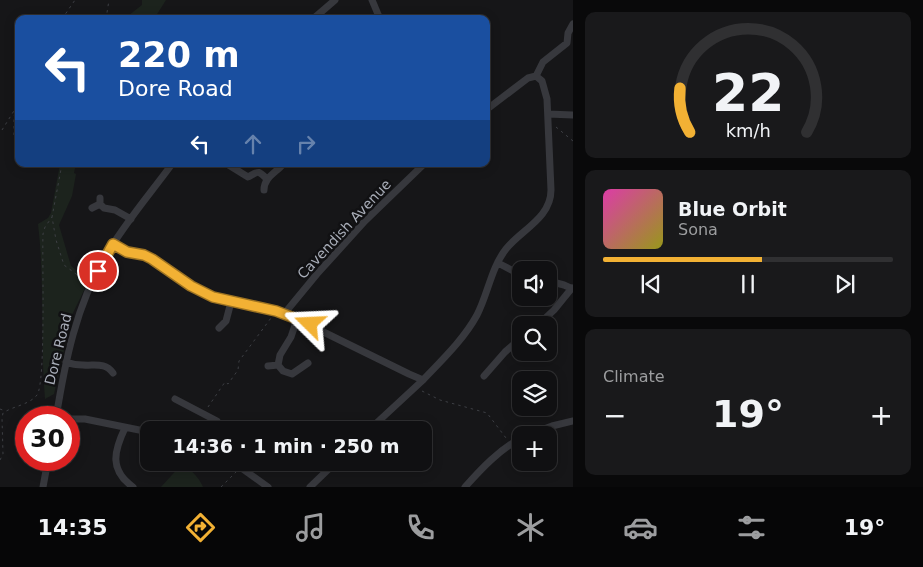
<!DOCTYPE html>
<html lang="en">
<head>
<meta charset="utf-8">
<style>
	body { margin:0; font-family:"DejaVu Sans",sans-serif; background:#19191b; color:#f1f3f6; height:100vh; display:flex; flex-direction:column; font-size:19px; white-space:nowrap }
	* { box-sizing:border-box; margin:0 }
	p { font-size:16px; color:#9c9d9f }
	.icon { flex:none; width:28px; height:28px; fill:none; stroke:currentColor; stroke-width:2; stroke-linecap:round; stroke-linejoin:round }
	.map { position:relative; flex:1; overflow:hidden }
	.details { display:flex; flex-direction:column; gap:12px; padding:12px; background:#09090a; width:350px }
	.details>* { flex:none }
	.guide { position:absolute; left:15px; top:15px; width:475px; height:152px; border-radius:10px; box-shadow:0 2px 12px #0003,0 0 0 1px #303032; background:#1a4fa0; color:#fff; overflow:hidden }
	.buttons { position:absolute; left:512px; top:261px; display:grid; gap:10px }
	.buttons a { display:grid; place-items:center; width:45px; height:45px; border-radius:10px; background:#101012; box-shadow:0 2px 12px #0003,0 0 0 1px #303032; font-size:25px }
	.speed { position:absolute; left:15px; top:406px; display:flex; gap:10px; font-size:25px; font-weight:700; text-align:center }
	.speed>* { display:grid; place-content:center; width:65px; height:65px; border-radius:50%; background:#101012; box-shadow:0 2px 12px #0003,0 0 0 1px #303032; line-height:1 }
	.speed .limit { border:8px solid #d22; background:#fff; color:#111 }
	.pin { position:absolute; display:grid; place-items:center; width:42px; height:42px; color:#fff; margin:-21px; border:2px solid #fff; border-radius:50%; box-shadow:0 1px 5px #0007 }
	.me { position:absolute; width:55px; margin:-28px; rotate:291deg; stroke-linejoin:round; filter:drop-shadow(0 0 4px #0008) }
	.turn { display:flex; align-items:center; gap:18px; height:105px; padding:0 20px; font-size:22px }
	.turn .icon { width:65px; height:65px; stroke-width:2.5 }
	.turn b { display:block; font-size:35px; line-height:42px }
	.lanes { display:flex; align-items:center; height:48px; padding:0 20px; background:#0003; justify-content:center; gap:25px; direction:ltr }
	.lanes .off { opacity:.35 }
	.big { font-size:38px; font-weight:700; line-height:1.1 }
	.details .card { flex:1; display:flex; flex-direction:column; justify-content:center; gap:8px; min-width:0; padding:0 18px; border-radius:10px; background:#19191b }
	.details .dial { align-items:center; gap:0 }
	.dial svg { height:130px; overflow:visible; fill:none; stroke:#303032; stroke-width:7; stroke-linecap:round; text-anchor:middle }
	.dial text { fill:#f1f3f6; stroke:none }
	.song { display:flex; align-items:center; gap:15px }
	.cover { width:60px; height:60px; border-radius:8px; background:linear-gradient(135deg,hsl(320 70% 55%),hsl(60 70% 35%)) }
	.played { height:5px; border-radius:2px; background:linear-gradient(90deg,#f2b134 55%,#303032 55%) }
	.keys { display:flex; justify-content:space-around; direction:ltr }
	.heat { display:flex; justify-content:space-between; align-items:center; font-size:28px; direction:ltr }
	.trip { position:absolute; left:140px; top:421px; width:292px; height:50px; border-radius:10px; background:#101012; box-shadow:0 2px 12px #0003,0 0 0 1px #303032; font-weight:700; line-height:50px; text-align:center }
	.menu { display:flex; height:80px; justify-content:space-around; align-items:center; background:#060607; color:#9c9d9f }
	.menu .icon { width:35px; height:35px }
	.menu .active { color:#f2b134 }
	.menu b { font-size:22px; color:#f1f3f6 }
	main { display:flex; flex:1; min-height:0 }
	.map>svg:first-child { display:block }
	.green { fill:#1c231d }
	.lines { fill:none; stroke-linecap:round; stroke-linejoin:round }
	.path { stroke:#3d3f44; stroke-width:1; stroke-dasharray:2.5 4; stroke-linecap:butt }
	.minor { stroke:#37383d; stroke-width:7 }
	.route-casing { stroke:#9d7322; stroke-width:12 }
	.route { stroke:#f2b134; stroke-width:9 }
	.labels { text-anchor:middle; dominant-baseline:central; stroke-width:5; stroke-linejoin:round; paint-order:stroke }
	.street-label { font-size:14px; fill:#a8adb8; stroke:#111113 }
</style>
</head>
<body>
<main>
<div class="map">
<svg width="573" height="487" viewBox="0 0 573 487">
	<rect width="100%" height="100%" fill="#161618"/>
	<path class="green" d="M 142,0 L 166,0 L 154,19 L 124,19 L 142,5 Z
		M 60,164 L 76,164 L 74,173 L 76,174 L 72,196 L 59,225 L 71,266 L 89,280 L 72,315 L 54,394 L 45,399 C 40,341 45,282 38,224 L 48,218 L 51,213 Z
		M 182,464 C 191,470 199,477 203,487 L 161,487 Z"/>
	<g class="lines">
		<path class="path" d="M 62,19 L 75,0
			M 106,19 L 109,0
			M 556,127 L 573,141
			M 2,130 L 17,106
			M 14,135 L 14,116 L 19,104
			M 62,164 L 52,217 L 56,240 L 64,265 L 84,280
			M 422,391 L 440,400 L 487,413 L 506,438
			M 208,407 L 225,382 L 228,384 L 238,370 L 239,361 L 271,318
			M 0,409 L 5,411
			M 0,460 L 3,454 L 2,418 L 3,413 C 13,406 29,405 37,395 C 46,383 42,258 43,234 L 45,227 L 52,217
			M 221,487 L 236,472"/>
		<path class="minor" d="M 372,0 L 380,19
			M 313,19 L 335,0
			M 536,76 L 543,62 L 567,43 L 568,33 L 573,24
			M 486,110 L 528,78 L 536,76
			M 548,114 L 573,115
			M 227,164 L 248,177 C 259,171 258,170 267,179
			M 264,190 C 264,177 276,173 283,164
			M 100,198 L 100,204 L 104,208 L 115,210 L 131,219
			M 92,208 L 100,204
			M 113,244 L 127,251 L 144,255 L 152,259 L 191,286 L 206,294 L 221,300 L 255,306 L 297,319 L 409,374 L 423,380 C 442,360 464,339 477,315 C 488,294 491,268 506,249 C 521,230 551,218 551,190 L 547,99 L 542,81 L 536,76
			M 498,263 L 521,275
			M 549,281 L 564,285 L 573,289
			M 284,314 L 317,274 L 365,221 L 424,164
			M 297,319 L 291,337 L 280,355 L 278,365 L 283,371 L 292,374 L 308,363
			M 538,325 L 554,310 L 572,288
			M 219,328 L 226,321 L 231,302
			M 66,362 C 71,364 77,365 83,365 C 95,366 105,362 113,373
			M 268,366 L 278,365
			M 484,376 L 505,352 L 521,338
			M 175,399 L 217,421 L 222,430
			M 56,418 C 65,362 76,306 105,257 C 124,224 150,194 172,164
			M 69,419 L 85,419 L 149,432
			M 125,428 C 114,451 109,470 133,487
			M 369,430 L 423,380
			M 528,435 L 552,426 L 573,421
			M 233,462 L 268,487
			M 43,487 L 48,460
			M 310,487 L 336,462
			M 465,487 C 482,468 499,450 521,438"/>
	</g>
	<g class="lines">
		<g class="route-casing">
			<path id="route" d="M 98,271 L 113,244 L 127,252 L 144,255 L 152,259 L 191,286 L 213,297 L 276,311 L 310,324"/>
		</g>
		<use href="#route" class="route"/>
	</g>
	<g class="labels">
		<g class="street-label">
			<text transform="translate(344 229) rotate(-47)">Cavendish Avenue</text>
			<text transform="translate(58 349) rotate(-76)">Dore Road</text>
		</g>
	</g>
</svg>
<div class="buttons">
<a><svg class="icon" aria-label="sound" viewBox="0 0 24 24"><path d="M4 9h4l5-4v14l-5-4H4zM17 9q2 3 0 6"/></svg></a>
<a><svg class="icon" aria-label="search" viewBox="0 0 24 24"><circle cx="10" cy="10" r="6"/><path d="M15 15l6 6"/></svg></a>
<a><svg class="icon" aria-label="layers" viewBox="0 0 24 24"><path d="M12 4l9 5-9 5-9-5zM3 14l9 5 9-5"/></svg></a>
<a>+</a>
</div>
<div class="speed"><div class="limit">30</div></div>
<div class="pin" style="left:98px;top:271px;background:#d93025"><svg class="icon" aria-label="arrive" viewBox="0 0 24 24"><path d="M6 21V4h12l-3 4 3 4H6"/></svg></div>
<svg class="me" style="left:310px;top:324px" viewBox="-20 -20 40 40"><path d="M0-17L14 15 0 8-14 15z" fill="#f2b134" stroke="#fff" stroke-width="4"/></svg>
<div class="trip">14:36 · 1 min · 250 m</div>
<div class="guide">
<div class="turn"><svg class="icon" aria-label="left" viewBox="0 0 24 24"><path d="M17 20v-9H6M10 6l-5 5 5 5"/></svg><div><b>220 m</b>Dore Road</div></div>
<div class="lanes"><svg class="icon" aria-label="left" viewBox="0 0 24 24"><path d="M17 20v-9H6M10 6l-5 5 5 5"/></svg><svg class="icon off" aria-label="ahead" viewBox="0 0 24 24"><path d="M12 20V5M6 11l6-6 6 6"/></svg><svg class="icon off" aria-label="right" viewBox="0 0 24 24"><path d="M7 20v-9h11M14 6l5 5-5 5"/></svg></div>
</div>
</div>
<section class="details">
<div class="card dial"><svg viewBox="0 0 100 80">
<path d="M14 69A42 42 0 1 1 86 69"/>
<path d="M14 69A42 42 0 0 1 8 42" stroke="#f2b134"/>
<text x="50" y="56" font-size="32" font-weight="700">22</text>
<text x="50" y="72" font-size="11">km/h</text>
</svg></div>
<div class="card">
<div class="song"><i class="cover"></i><div><b>Blue Orbit</b><p>Sona</p></div></div>
<div class="played"></div>
<div class="keys"><svg class="icon" aria-label="previous" viewBox="0 0 24 24"><path d="M18 5L8 12l10 7zM5 5v14"/></svg><svg class="icon" aria-label="pause" viewBox="0 0 24 24"><path d="M8 5v14M16 5v14"/></svg><svg class="icon" aria-label="next" viewBox="0 0 24 24"><path d="M6 5l10 7-10 7zM19 5v14"/></svg></div>
</div>
<div class="card"><p>Climate</p>
<div class="heat"><a>−</a><b class="big">19°</b><a>+</a></div>
</div>
</section>
</main>
<nav class="menu">
<b>14:35</b>
<svg class="icon active" aria-label="directions" viewBox="0 0 24 24"><path d="M12 3l9 9-9 9-9-9zM9 14v-3h6M13 9l2 2-2 2"/></svg>
<svg class="icon" aria-label="music" viewBox="0 0 24 24"><path d="M9 18V5l10-2v13"/><circle cx="6" cy="18" r="3"/><circle cx="16" cy="16" r="3"/></svg>
<svg class="icon" aria-label="phone" viewBox="0 0 24 24"><path d="M5 4h4l2 5-3 2q2 4 5 5l2-3 5 2v4C11 20 4 13 5 4z"/></svg>
<svg class="icon" aria-label="climate" viewBox="0 0 24 24"><path d="M12 3v18M4 7l16 10M4 17L20 7"/></svg>
<svg class="icon" aria-label="car" viewBox="0 0 24 24"><path d="M5 17H2v-5l4-1 3-4h7l3 4 3 1v5h-3M9 17h6M6 11h13"/><circle cx="7" cy="17" r="2"/><circle cx="17" cy="17" r="2"/></svg>
<svg class="icon" aria-label="filters" viewBox="0 0 24 24"><path d="M4 7h16M4 17h16"/><circle cx="9" cy="7" r="2"/><circle cx="15" cy="17" r="2"/></svg>
<b>19°</b>
</nav>
</body>
</html>
